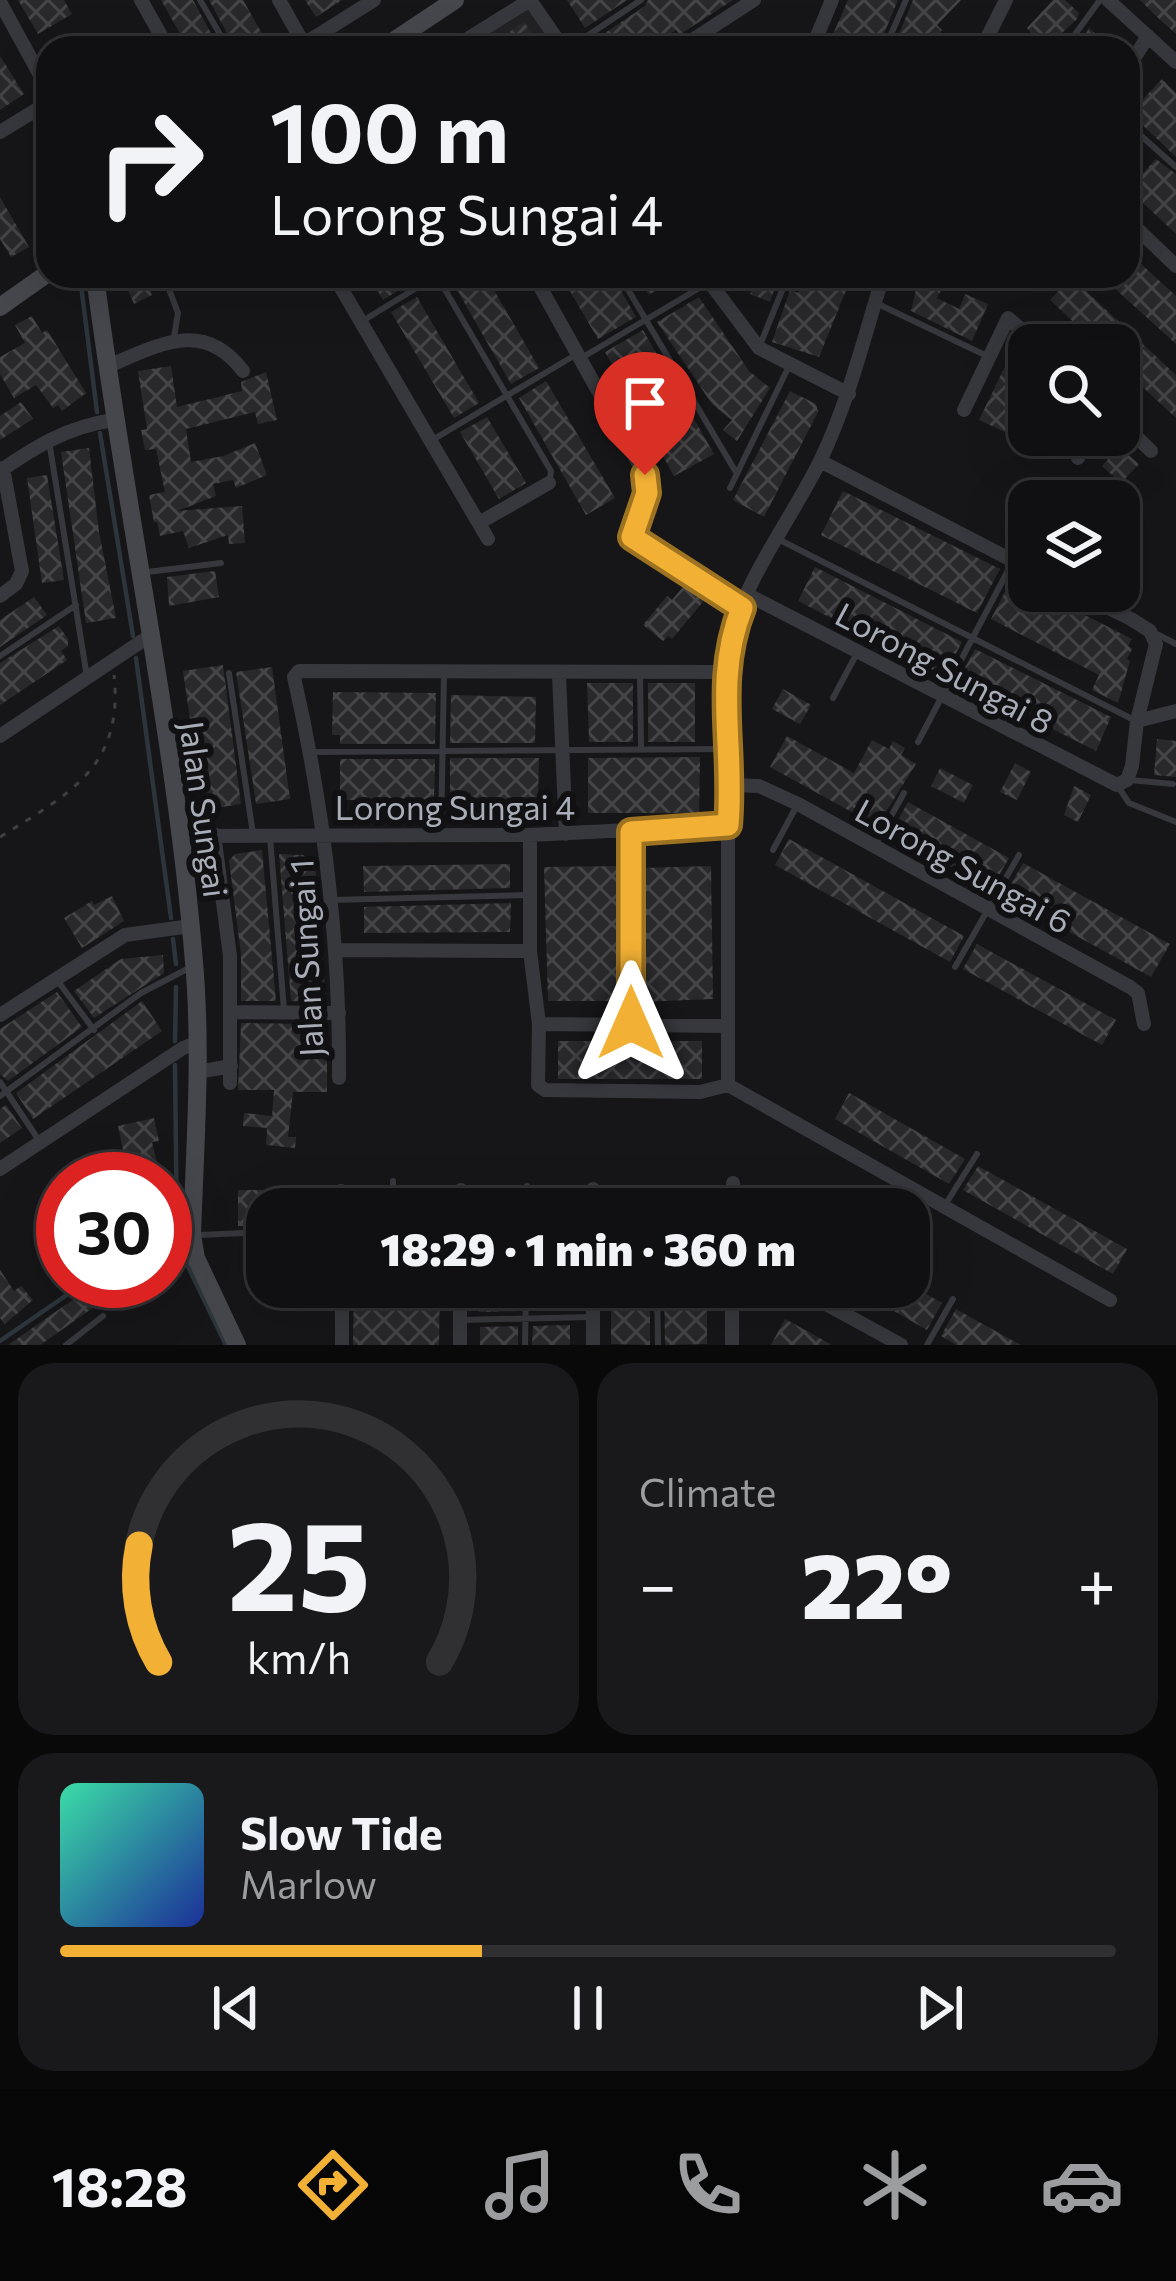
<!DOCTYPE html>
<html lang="en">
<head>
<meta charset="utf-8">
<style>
	body { margin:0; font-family:Commissioner,sans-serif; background:#19191b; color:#f1f3f6; height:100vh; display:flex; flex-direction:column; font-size:45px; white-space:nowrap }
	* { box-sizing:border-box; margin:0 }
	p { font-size:39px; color:#9c9d9f }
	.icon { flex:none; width:66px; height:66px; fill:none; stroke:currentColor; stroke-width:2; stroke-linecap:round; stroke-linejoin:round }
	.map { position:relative; height:1345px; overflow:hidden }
	.panel { display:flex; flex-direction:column; gap:18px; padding:18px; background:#09090a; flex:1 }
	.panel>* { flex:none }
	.guide { position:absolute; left:36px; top:36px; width:1104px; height:252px; border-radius:36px; box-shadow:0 12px 48px #0002,0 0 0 3px #303032; background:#101012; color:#f1f3f6; overflow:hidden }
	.controls { position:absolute; left:1008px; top:324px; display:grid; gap:24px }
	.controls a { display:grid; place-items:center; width:132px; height:132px; border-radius:24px; background:#101012; box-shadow:0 12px 48px #0002,0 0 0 3px #303032; font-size:60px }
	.speed { position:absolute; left:36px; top:1152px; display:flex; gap:24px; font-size:60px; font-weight:700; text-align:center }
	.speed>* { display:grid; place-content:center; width:156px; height:156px; border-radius:50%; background:#101012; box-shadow:0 12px 48px #0002,0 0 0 3px #303032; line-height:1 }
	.speed .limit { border:18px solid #d22; background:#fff; color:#111 }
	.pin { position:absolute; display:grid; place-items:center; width:102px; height:102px; color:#fff; margin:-123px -51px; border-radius:50% 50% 50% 0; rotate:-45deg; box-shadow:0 0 12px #0007 }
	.pin .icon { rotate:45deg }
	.me { position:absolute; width:132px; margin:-66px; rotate:0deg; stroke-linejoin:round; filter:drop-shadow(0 0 9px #0008) }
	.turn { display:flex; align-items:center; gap:42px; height:252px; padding:0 36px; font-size:54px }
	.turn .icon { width:156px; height:156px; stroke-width:2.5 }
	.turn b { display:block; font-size:84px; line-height:102px }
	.big { font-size:90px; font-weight:800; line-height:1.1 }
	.panel .card { flex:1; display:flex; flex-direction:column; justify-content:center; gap:18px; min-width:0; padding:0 42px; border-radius:36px; background:#19191b }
	.panel .dial { align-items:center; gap:0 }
	.dial svg { height:312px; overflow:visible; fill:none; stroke:#303032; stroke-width:7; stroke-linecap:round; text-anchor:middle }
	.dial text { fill:#f1f3f6; stroke:none }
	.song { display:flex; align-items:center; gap:36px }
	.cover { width:144px; height:144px; border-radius:18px; background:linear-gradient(135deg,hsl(160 70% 55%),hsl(230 70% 35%)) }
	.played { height:12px; border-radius:6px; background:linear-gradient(90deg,#f2b134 40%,#303032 40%) }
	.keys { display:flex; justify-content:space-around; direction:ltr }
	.heat { display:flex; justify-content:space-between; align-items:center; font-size:66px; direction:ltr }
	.panel .tiles { flex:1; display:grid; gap:18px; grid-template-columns:1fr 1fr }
	.card:last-child { grid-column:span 2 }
	.trip { position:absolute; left:246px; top:1188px; width:684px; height:120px; border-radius:36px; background:#101012; box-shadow:0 12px 48px #0002,0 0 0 3px #303032; font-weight:800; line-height:120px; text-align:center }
	.tab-bar { display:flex; height:192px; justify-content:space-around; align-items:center; background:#060607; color:#9c9d9f }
	.tab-bar .icon { width:84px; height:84px }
	.tab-bar .active { color:#f2b134 }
	.tab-bar b { font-size:54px; color:#f1f3f6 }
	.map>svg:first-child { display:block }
	.built { fill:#222225 }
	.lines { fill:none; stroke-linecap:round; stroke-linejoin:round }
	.stream { stroke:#2c353c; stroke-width:4.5 }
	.building { fill:url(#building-cross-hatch) }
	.path { stroke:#3d3f44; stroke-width:3; stroke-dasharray:6 9; stroke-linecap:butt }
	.lane { stroke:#37383d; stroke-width:6 }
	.street { stroke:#37383d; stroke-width:14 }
	.secondary { stroke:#45474d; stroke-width:18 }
	.route-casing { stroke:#9d7322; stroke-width:30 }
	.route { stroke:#f2b134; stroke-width:21 }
	.labels { text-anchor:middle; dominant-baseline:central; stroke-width:12; stroke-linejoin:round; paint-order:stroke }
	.street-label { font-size:33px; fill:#a8adb8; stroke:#111113 }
</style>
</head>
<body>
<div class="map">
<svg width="1176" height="1345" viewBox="0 0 1176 1345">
	<defs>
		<pattern id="building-cross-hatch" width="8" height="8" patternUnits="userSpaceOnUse" patternTransform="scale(3)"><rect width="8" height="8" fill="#29292c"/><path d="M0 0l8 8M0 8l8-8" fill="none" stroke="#454548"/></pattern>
	</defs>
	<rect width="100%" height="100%" fill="#161618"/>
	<path class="built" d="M 529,6 L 557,48 L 462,48 Z"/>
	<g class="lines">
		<path class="stream" d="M 81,285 L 97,412
			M 100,433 L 133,636
			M 136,658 L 171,918
			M 173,939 L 176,964
			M 175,1041 L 176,987
			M 175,1065 L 177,1244 L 226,1345
			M 0,1341 L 87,1281"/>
	</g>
	<path class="building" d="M 18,0 L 64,0 L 72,14 L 38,34 Z
		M 161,0 L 193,0 L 219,48 L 188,48 Z
		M 209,0 L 243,0 L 270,48 L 235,48 Z
		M 305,0 L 342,0 L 316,17 Z
		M 567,0 L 627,0 L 585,28 Z
		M 648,0 L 733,0 L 679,35 L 676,30 L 649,48 L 598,48 L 593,41 L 645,6 Z
		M 848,0 L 898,0 L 878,48 L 827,48 Z
		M 913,0 L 961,0 L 937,25 L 942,30 L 931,48 L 893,48 Z
		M 1053,0 L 1065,0 L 1079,13 L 1077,19 L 1046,48 L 1019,48 L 1032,34 L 1027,28 Z
		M 1140,0 L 1176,0 L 1176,34 L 1156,16 Z
		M 524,22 L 542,48 L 486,48 Z
		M 1089,28 L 1112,48 L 1077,48 Z
		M 0,56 L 24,94 L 0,110 Z
		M 1162,79 L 1176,93 L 1176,157 L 1130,113 Z
		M 1156,159 L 1176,174 L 1176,234 L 1128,189 Z
		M 0,197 L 29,247 L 11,257 L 0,239 Z
		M 1128,252 L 1176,296 L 1176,344 L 1101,276 L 1128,276 Z
		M 122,276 L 157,276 L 157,279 L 147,284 L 152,295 L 134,304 Z
		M 369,276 L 405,276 L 409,284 L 383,300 Z
		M 449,276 L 486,276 L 539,368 L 511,384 Z
		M 561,276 L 613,276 L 636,317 L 598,339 Z
		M 637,276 L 679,276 L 649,295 Z
		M 757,276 L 775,276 L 772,283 L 776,285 L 770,302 L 750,294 Z
		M 805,276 L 852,276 L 819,357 L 772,342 L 790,290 L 798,293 Z
		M 919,276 L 949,276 L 937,298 L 959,309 L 965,294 L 988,304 L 972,341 L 911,311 Z
		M 1071,277 L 1176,375 L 1176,418 L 1119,365 L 1119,345 L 1098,345 L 1050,300 Z
		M 417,297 L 479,403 L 454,418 L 391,312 Z
		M 699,297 L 749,371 L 770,388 L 737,441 L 723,430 L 732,420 L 712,404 L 657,322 Z
		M 32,316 L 42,333 L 47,330 L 86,393 L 62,411 L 58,405 L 53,408 L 36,385 L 14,398 L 0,374 L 0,357 L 25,343 L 15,325 Z
		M 643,330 L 714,454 L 674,476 L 605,352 Z
		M 1011,354 L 1029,362 L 1029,387 L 1007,433 L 979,420 Z
		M 171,366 L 177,407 L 242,391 L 241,382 L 266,372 L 277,420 L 258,424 L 255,412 L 186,429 L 191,462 L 223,456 L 255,443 L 267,475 L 236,488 L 233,480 L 213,484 L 216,496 L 177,511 L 242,506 L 245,543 L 229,544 L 228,535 L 189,548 L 183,531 L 160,536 L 157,522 L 154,522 L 149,495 L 165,492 L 156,449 L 145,450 L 141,430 L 147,429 L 138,371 Z
		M 546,381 L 615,498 L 586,515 L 519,398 Z
		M 790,391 L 816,404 L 818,412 L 764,517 L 733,500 Z
		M 21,402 L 33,419 L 0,440 L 0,416 Z
		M 487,417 L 526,483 L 499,499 L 460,432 Z
		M 1036,435 L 1063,435 L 1052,459 L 1030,448 Z
		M 1119,447 L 1139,464 L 1121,483 L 1102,466 Z
		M 89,448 L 99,532 L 116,618 L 86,623 L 61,452 Z
		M 47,475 L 64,580 L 42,583 L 27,478 Z
		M 843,491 L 1000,569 L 977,613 L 821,535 Z
		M 815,567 L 962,642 L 944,676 L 798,601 Z
		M 215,571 L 219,597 L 169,606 L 167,577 Z
		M 1012,578 L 1029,587 L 1029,591 L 1038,591 L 1132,639 L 1128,646 L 1132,649 L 1127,659 L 1130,661 L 1118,703 L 1092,690 L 1099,675 L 991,619 Z
		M 683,587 L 706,598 L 672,639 L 668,636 L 663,641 L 643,625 L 667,596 L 672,600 Z
		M 34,597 L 47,615 L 0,647 L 0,620 Z
		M 59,626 L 68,639 L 68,646 L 61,651 L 67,660 L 0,705 L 0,663 Z
		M 975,649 L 1111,717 L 1096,751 L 958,681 Z
		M 223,665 L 241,804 L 216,808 L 215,804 L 202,802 L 183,671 Z
		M 272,667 L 290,799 L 256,804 L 236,672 Z
		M 587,683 L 633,683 L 633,742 L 589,742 Z
		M 648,683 L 695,683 L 695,742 L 648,742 Z
		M 783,689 L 811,705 L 800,724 L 772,709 Z
		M 333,692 L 436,693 L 435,744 L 340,744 L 340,735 L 332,735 Z
		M 451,695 L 536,697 L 535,743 L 450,743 Z
		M 787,736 L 854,773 L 872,740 L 889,749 L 893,741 L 905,748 L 901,755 L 916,764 L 877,826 L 770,767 Z
		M 1157,739 L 1176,741 L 1176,777 L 1154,775 Z
		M 700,757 L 699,813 L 588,813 L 588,758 Z
		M 450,758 L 539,758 L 538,803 L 450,801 Z
		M 340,759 L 435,759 L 434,800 L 340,800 Z
		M 1015,763 L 1031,772 L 1017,800 L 1000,792 Z
		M 940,768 L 973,785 L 964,803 L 931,786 Z
		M 1074,786 L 1091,795 L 1078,822 L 1064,815 Z
		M 908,802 L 1009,858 L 991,889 L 890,834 Z
		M 789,839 L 964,936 L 950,962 L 775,865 Z
		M 262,850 L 276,1001 L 241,1001 L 241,955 L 229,860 L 235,854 Z
		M 279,854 L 303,855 L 315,863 L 326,1002 L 291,1001 Z
		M 1023,863 L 1170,944 L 1151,977 L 1004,896 Z
		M 510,864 L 510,888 L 364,892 L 363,866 Z
		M 616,866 L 617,1001 L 548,1001 L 544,867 Z
		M 711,866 L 713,999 L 642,1002 L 642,868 Z
		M 112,896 L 124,921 L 82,948 L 64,918 L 92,901 L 94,905 Z
		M 511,903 L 510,932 L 364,933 L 364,907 Z
		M 977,944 L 1116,1020 L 1102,1045 L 963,969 Z
		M 163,955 L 164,973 L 94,1018 L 74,991 L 121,959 Z
		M 57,992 L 82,1027 L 8,1081 L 0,1074 L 0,1029 Z
		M 142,1001 L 162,1031 L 33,1119 L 16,1093 Z
		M 241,1023 L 327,1024 L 327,1092 L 293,1092 L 288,1137 L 296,1137 L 295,1148 L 266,1145 L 267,1128 L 243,1126 L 244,1113 L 272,1116 L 274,1090 L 238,1090 Z
		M 558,1041 L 702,1041 L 702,1079 L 558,1079 Z
		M 849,1093 L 965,1159 L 949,1184 L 835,1119 Z
		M 6,1105 L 22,1128 L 0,1143 L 0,1109 Z
		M 154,1118 L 159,1141 L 152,1142 L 161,1179 L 129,1179 L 118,1126 Z
		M 978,1166 L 1127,1249 L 1113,1274 L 963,1190 Z
		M 400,1189 L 427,1189 L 427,1209 L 400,1209 Z
		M 238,1190 L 314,1190 L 313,1209 L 267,1209 L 267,1225 L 238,1226 Z
		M 360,1190 L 386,1190 L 386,1209 L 360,1209 Z
		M 484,1190 L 520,1191 L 520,1209 L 484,1209 Z
		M 535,1190 L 564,1190 L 564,1209 L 535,1209 Z
		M 649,1190 L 649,1209 L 620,1209 L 619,1191 Z
		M 694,1190 L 694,1209 L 664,1209 L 664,1191 Z
		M 0,1270 L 14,1291 L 21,1286 L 33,1300 L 5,1324 L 0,1318 Z
		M 97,1283 L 107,1298 L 40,1345 L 8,1345 Z
		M 354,1287 L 440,1287 L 439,1345 L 353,1345 Z
		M 478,1287 L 518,1287 L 518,1311 L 479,1312 Z
		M 533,1287 L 576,1287 L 576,1310 L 533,1311 Z
		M 611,1287 L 650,1287 L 650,1345 L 611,1344 Z
		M 664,1287 L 707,1287 L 707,1344 L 665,1345 Z
		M 852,1287 L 914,1287 L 942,1303 L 927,1330 Z
		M 956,1309 L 997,1332 L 1021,1345 L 956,1345 L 941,1336 Z
		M 785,1319 L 807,1331 L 832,1345 L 771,1345 Z
		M 570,1325 L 570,1345 L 532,1345 L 533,1326 Z
		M 518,1326 L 518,1345 L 480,1345 L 480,1327 Z"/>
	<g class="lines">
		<path class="path" d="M 0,837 C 69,794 124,767 114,675"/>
		<path class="lane" d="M 200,0 L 228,48
			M 569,48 L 641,0
			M 885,48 L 906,0
			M 1065,48 L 1100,0
			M 1128,124 L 1176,167
			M 164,276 L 178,313 L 174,337
			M 437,276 L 551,471 L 550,479
			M 620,276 L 737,474
			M 878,304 L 985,355
			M 364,320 L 436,276
			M 760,345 L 788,276
			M 583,357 L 706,284
			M 1020,435 L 1029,416
			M 434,439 L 577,354
			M 49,441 L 87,677
			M 730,488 L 789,366
			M 778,539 L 1134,720
			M 147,572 L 221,563
			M 1153,632 L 1176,644
			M 0,656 L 76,605
			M 229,673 L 253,834
			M 640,673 L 641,748
			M 833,698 L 856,655
			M 918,742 L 1013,561
			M 311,752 L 728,749
			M 1130,780 L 1173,784
			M 1119,788 L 1129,803 L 1176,822
			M 441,834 L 444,675
			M 270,837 L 284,1010
			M 876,843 L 904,793
			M 773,850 L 796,807
			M 331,900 L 527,895
			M 955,967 L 1019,855
			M 57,980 L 94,1030
			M 0,1082 L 38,1139
			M 0,1096 L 141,993 L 191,967
			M 656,1189 L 656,1209
			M 945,1205 L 977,1154
			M 393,1209 L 393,1181
			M 527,1209 L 527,1186
			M 199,1235 L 267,1232
			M 657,1287 L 658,1345
			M 460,1320 L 590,1317
			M 66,1345 L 103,1316
			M 525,1345 L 526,1287
			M 927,1345 L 953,1299"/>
		<path class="street" d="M 141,0 L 168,48
			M 279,0 L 306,48
			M 530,0 L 563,48
			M 1108,0 L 1176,62
			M 0,2 L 47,88 L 46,104 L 0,132
			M 304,44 L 374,0
			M 453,48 L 530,0
			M 680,48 L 754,0
			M 812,48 L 832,0
			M 982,48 L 1006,0
			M 1128,68 L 1148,36
			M 1128,220 L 1176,266
			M 334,276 L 488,539
			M 534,276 L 645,475 L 647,493 L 632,537 L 742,608
			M 705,276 L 759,348 L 849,394
			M 106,367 C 157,346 203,317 243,371
			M 964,410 L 1008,318 L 1039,345
			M 1119,420 L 1151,451
			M 1078,458 L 1089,435
			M 820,461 L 1029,569
			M 0,471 C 38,445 68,427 113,420
			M 479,523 L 549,483
			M 748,595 L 1117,785 L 1127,780 L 1132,766 L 1137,721 L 1156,644 L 1150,631 L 1131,619 L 1074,591
			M 0,596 L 16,584 L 22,571 L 3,468
			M 559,675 L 566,834
			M 1137,721 L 1176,711
			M 0,736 L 148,637
			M 732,785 L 759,786 L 798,804 L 1130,987 L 1138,993 L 1144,1024
			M 214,834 L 230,956 L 230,1083
			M 530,835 L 530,951 L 539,1024 L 538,1085 L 545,1090 L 700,1092 L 728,1085
			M 182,836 L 530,835 L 728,825
			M 336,950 L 530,951
			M 230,1012 L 339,1013
			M 0,1015 L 125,935 L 191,926
			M 631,1023 L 631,832
			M 539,1024 L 727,1026
			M 198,1072 L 231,1066
			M 339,1078 C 340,942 324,809 294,677 L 299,671 L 724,672
			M 728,1085 L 728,825 C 734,764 716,700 730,641 C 744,579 793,517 821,459 C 849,400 864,338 883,276
			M 728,1085 L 1110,1300
			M 0,1169 L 183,1048 L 199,1042
			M 341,1191 L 341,1209
			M 461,1209 L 461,1190
			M 593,1209 L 593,1189
			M 733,1209 L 733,1183
			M 342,1287 L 342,1345
			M 593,1287 L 593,1345
			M 795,1287 L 901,1345
			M 460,1345 L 460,1287
			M 732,1345 L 732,1287"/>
		<path class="secondary" d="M 383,48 L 455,0
			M 95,276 C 124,505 175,732 194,962 C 202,1053 195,1144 192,1235 L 196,1258 L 237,1345
			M 0,307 L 48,273"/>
	</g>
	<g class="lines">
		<g class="route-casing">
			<path id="route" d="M 631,1023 L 631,832 L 728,825 C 735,748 713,681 742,608 L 632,537 L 647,493 L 645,475"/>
		</g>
		<use href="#route" class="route"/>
	</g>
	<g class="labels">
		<g class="street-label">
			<text transform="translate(945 667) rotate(28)">Lorong Sungai 8</text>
			<text x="455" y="806">Lorong Sungai 4</text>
			<text transform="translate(205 809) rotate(82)">Jalan Sungai</text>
			<text transform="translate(964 865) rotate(29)">Lorong Sungai 6</text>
			<text transform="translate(305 958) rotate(-93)">Jalan Sungai 1</text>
		</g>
	</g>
</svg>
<div class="controls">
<a><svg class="icon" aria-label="search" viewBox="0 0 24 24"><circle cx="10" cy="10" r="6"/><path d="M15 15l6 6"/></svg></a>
<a><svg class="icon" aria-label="layers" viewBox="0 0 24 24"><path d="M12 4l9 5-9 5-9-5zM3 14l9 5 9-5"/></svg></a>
</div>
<div class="speed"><div class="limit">30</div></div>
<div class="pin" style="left:645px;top:475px;background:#d93025"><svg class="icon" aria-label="arrive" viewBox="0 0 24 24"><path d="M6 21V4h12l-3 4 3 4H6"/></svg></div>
<svg class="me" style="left:631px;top:1023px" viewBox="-20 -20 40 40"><path d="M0-17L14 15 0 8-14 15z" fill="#f2b134" stroke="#fff" stroke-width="4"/></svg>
<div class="trip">18:29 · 1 min · 360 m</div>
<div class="guide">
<div class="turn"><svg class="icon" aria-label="right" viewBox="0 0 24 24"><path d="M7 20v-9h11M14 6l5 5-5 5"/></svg><div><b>100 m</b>Lorong Sungai 4</div></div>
</div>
</div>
<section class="panel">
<div class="tiles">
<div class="card dial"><svg viewBox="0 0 100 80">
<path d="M14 69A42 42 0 1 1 86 69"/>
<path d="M14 69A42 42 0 0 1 9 39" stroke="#f2b134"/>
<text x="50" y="56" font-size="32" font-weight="700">25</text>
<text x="50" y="72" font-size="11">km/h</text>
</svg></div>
<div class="card"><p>Climate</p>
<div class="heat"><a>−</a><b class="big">22°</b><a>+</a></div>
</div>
<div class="card">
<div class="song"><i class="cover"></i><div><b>Slow Tide</b><p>Marlow</p></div></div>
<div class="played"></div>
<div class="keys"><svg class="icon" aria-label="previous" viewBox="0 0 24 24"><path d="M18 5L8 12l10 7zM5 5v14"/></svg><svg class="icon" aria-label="pause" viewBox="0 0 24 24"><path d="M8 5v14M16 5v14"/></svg><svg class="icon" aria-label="next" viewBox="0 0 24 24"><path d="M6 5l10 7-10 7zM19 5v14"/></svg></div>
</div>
</div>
</section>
<nav class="tab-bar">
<b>18:28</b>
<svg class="icon active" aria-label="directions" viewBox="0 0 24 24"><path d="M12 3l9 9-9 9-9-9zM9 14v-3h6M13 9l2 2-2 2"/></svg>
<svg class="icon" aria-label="music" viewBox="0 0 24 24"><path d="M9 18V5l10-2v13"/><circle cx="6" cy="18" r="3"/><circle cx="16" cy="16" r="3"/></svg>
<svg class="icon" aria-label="phone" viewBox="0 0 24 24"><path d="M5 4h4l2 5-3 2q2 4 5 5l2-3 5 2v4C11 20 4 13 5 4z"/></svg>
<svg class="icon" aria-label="climate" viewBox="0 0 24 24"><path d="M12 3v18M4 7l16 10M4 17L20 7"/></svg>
<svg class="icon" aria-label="car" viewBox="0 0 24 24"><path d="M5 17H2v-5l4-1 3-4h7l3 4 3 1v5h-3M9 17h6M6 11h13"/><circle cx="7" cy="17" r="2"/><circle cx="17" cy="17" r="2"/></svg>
</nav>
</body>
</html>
